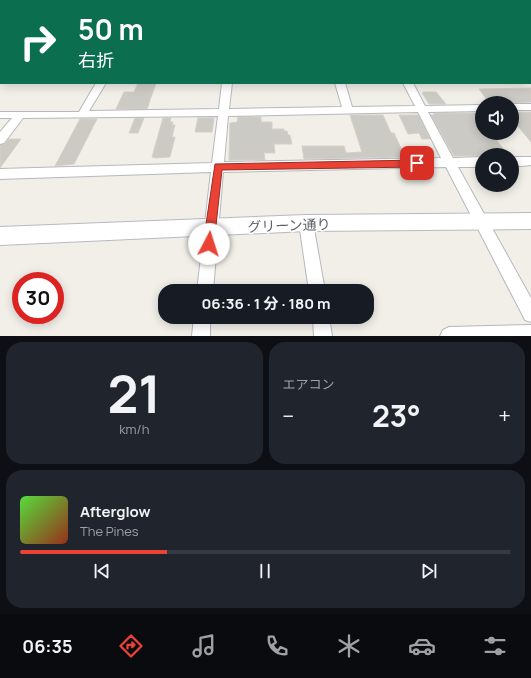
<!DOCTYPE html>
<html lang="ja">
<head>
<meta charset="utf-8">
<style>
	body { margin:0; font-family:Manrope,"Noto Sans JP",sans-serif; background:#20242c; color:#f1f3f6; height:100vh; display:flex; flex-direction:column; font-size:15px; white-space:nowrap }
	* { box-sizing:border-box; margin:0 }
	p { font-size:13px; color:#9ea1a6 }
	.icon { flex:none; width:22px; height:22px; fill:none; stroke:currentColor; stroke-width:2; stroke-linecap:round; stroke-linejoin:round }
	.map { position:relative; height:336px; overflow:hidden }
	.sheet { display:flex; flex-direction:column; gap:6px; padding:6px; background:#0d0f14; flex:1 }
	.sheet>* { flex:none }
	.guide { position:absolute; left:0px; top:0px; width:531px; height:84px; box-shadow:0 2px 10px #0003; background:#0b6e4f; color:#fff; overflow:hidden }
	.buttons { position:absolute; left:475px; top:96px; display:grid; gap:8px }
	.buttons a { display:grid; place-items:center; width:44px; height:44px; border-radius:50%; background:#171b24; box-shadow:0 2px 10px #0003; font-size:20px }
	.speed { position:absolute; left:12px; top:272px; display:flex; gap:8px; font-size:20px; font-weight:700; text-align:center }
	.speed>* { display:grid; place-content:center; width:52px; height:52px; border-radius:50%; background:#171b24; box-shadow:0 2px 10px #0003; line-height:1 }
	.speed .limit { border:6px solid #d22; background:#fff; color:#111 }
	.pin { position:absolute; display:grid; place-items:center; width:34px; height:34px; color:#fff; margin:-17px; border-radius:8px; box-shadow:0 2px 6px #0006 }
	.me { position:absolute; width:44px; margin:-22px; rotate:5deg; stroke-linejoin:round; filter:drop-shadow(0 0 3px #0008) }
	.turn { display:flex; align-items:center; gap:14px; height:84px; padding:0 12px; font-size:18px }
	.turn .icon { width:52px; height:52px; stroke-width:2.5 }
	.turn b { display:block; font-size:28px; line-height:34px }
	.big { font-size:30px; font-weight:700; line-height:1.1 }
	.sheet .tile { flex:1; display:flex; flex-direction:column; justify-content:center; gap:6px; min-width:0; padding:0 14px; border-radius:16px; background:#20242c }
	.sheet .dial { align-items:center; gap:0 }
	.dial b { font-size:52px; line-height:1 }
	.song { display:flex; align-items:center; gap:12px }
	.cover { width:48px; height:48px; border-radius:6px; background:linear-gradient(135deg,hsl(110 70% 55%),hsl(10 70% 35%)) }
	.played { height:4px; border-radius:2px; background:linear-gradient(90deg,#ea4335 30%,#363941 30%) }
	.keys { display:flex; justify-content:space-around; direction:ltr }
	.heat { display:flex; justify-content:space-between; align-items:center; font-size:22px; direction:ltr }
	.sheet .tiles { flex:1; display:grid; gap:6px; grid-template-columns:1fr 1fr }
	.tile:last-child { grid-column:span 2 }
	.trip { position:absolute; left:158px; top:284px; width:216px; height:40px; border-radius:16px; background:#171b24; box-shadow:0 2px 10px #0003; font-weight:700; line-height:40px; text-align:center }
	.menu { display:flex; height:64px; justify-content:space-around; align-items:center; background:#090b0e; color:#9ea1a6 }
	.menu .icon { width:28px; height:28px }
	.menu .selected { color:#ea4335 }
	.menu b { font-size:18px; color:#f1f3f6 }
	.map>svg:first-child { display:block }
	.building { fill:#cccac5; stroke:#d6d1c6 }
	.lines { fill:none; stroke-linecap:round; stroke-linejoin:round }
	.street-casing { stroke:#b5b8bc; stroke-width:2 }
	.secondary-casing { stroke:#b6babf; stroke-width:2 }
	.street { fill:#fff; fill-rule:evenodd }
	.secondary { fill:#fff; fill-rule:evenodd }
	.route { fill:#ea4335; stroke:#982c22 }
	.labels { text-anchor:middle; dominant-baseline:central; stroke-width:3.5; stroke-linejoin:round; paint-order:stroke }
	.street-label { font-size:14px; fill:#5f6368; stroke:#fff }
</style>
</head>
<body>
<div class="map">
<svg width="531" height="336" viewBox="0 0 531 336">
	<rect width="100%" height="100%" fill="#f1efe8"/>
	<path class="building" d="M 138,83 L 156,83 L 147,109 L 116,109 L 124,92 L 134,92 Z
		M 531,88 L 531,102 L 511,103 L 499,103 L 496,100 L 487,100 L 479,89 Z
		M 423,92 L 436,92 L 446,104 L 429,104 L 422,93 Z
		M 512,112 L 531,112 L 531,142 L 512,119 Z
		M 434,113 L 475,113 L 482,122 L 482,133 L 491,133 L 508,155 L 454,156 L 431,115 L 434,115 Z
		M 350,115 L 383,115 L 391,133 L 394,133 L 405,157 L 304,159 L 302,146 L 344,146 L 346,153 L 362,152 Z
		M 399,115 L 418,115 L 430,139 L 422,139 L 419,133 L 408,134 Z
		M 238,117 L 261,117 L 261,122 L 272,122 L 272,129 L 284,129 L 284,131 L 287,131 L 288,135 L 290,135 L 292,144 L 274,144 L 275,153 L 264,153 L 265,160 L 229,160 L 230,123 L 237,122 Z
		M 135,118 L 144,118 L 138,133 L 129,133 Z
		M 163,118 L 171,118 L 170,122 L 173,122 L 172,125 L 175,125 L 172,137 L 175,137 L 170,157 L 156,158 L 152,157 Z
		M 198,118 L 214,118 L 212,132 L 195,132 Z
		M 80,119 L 97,119 L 74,164 L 55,166 Z
		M 9,139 L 21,139 L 0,168 L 0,145 L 5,144 Z"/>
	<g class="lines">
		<g class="street-casing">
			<path id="street" d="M 530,70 L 531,71 L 531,77 L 530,76 Z
				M 96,83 L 106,83 L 89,111 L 219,109 L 222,83 L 232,83 L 229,109 L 342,107 L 335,83 L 345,83 L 352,107 L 415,106 L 403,83 L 413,83 L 425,106 L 482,105 L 482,111 L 428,112 L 453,158 L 482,157 L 482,167 L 458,167 L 531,298 L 531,322 L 525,320 L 446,167 L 223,172 L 213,291 L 197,291 L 211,172 L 0,179 L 0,169 L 212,163 L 218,116 L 23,118 L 4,143 L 0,144 L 0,132 L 12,118 L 0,118 L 0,112 L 79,112 ZM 418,112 L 441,158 L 224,162 L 228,116 Z
				M 512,104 L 531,104 L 531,110 L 512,110 Z
				M 512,157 L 531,157 L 531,165 L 512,167 Z
				M 306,217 L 311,219 L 313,223 L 325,291 L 309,291 L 299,223 L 301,219 Z
				M 194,317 L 210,317 L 210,336 L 192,336 Z
				M 313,317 L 329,317 L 332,336 L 314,336 Z
				M 531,325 L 531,336 L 440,336 L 443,330 L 449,327 Z"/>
		</g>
		<g class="secondary-casing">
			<path id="secondary" d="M 531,213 L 531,229 L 306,231 L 0,245 L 0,227 L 306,215 Z"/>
		</g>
		<use href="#street" class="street"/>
		<use href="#secondary" class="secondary"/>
	</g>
	<linearGradient id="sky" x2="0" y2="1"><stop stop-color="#8fc3f1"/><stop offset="0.48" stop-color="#f9f8f5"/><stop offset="1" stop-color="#f9f8f5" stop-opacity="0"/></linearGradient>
	<rect width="531" height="91" fill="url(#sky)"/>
	<path class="route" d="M 417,160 L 422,163 L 417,167 L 222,170 L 214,244 L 212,247 L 209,249 L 205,247 L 203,244 L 215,164 Z"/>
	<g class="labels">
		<g class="street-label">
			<text transform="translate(289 225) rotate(-2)">グリーン通り</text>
		</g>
	</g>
</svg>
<div class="buttons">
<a><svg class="icon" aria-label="sound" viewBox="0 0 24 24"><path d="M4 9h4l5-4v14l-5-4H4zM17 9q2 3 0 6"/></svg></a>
<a><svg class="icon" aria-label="search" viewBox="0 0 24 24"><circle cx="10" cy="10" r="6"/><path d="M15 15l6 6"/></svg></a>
</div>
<div class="speed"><div class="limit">30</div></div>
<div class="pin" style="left:417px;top:163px;background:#d93025"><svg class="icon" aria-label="arrive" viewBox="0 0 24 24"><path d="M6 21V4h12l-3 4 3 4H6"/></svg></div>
<svg class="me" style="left:209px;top:244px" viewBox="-20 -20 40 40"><circle r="19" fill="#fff"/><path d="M0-13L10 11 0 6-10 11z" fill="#ea4335"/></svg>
<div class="trip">06:36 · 1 分 · 180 m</div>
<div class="guide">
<div class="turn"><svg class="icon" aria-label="right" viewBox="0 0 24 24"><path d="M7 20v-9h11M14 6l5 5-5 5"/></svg><div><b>50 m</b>右折</div></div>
</div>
</div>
<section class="sheet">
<div class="tiles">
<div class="tile dial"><b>21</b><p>km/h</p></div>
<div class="tile"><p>エアコン</p>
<div class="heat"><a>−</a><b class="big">23°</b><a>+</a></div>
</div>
<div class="tile">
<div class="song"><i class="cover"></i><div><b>Afterglow</b><p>The Pines</p></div></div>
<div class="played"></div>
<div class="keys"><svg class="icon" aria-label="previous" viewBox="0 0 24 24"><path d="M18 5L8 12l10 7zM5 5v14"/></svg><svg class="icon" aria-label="pause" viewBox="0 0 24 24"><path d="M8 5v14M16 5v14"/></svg><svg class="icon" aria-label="next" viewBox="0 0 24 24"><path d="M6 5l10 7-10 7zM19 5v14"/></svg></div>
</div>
</div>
</section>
<nav class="menu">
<b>06:35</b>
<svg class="icon selected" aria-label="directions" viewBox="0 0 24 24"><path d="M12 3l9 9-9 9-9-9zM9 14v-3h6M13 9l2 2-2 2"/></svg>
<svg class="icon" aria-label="music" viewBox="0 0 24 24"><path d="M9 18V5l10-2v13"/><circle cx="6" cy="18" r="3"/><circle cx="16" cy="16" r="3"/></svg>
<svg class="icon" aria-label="phone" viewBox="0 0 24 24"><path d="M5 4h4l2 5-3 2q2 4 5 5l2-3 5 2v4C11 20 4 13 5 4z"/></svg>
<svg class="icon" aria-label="climate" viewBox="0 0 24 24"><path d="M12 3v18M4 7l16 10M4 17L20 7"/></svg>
<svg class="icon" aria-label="car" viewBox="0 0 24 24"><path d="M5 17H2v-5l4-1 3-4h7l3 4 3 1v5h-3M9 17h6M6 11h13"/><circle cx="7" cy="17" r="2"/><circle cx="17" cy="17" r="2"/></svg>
<svg class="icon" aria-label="filters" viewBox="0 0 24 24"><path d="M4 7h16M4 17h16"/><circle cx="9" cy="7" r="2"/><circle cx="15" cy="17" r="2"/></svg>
</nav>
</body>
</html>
